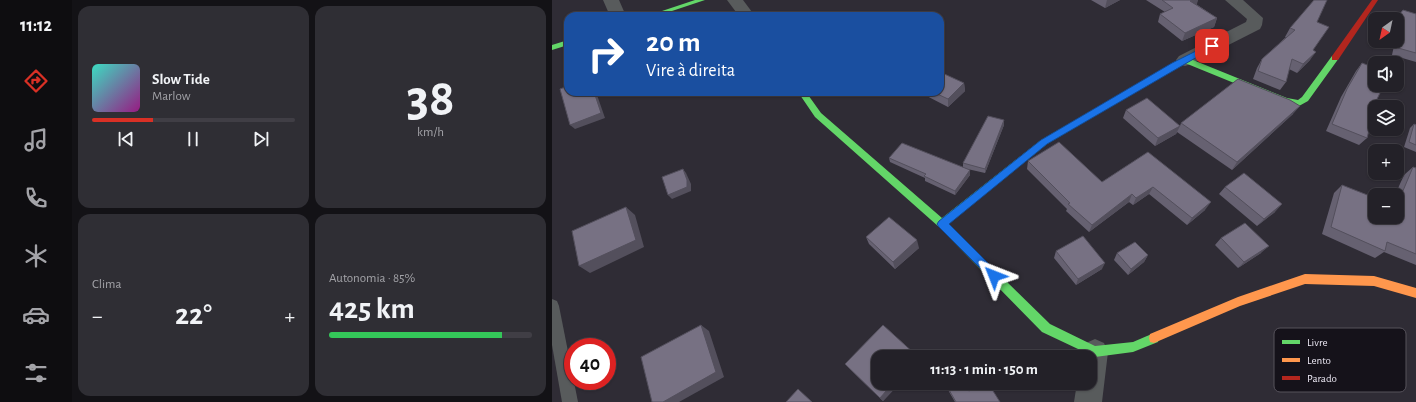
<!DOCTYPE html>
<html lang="pt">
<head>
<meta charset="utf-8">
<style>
	body { margin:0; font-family:"Alegreya Sans",sans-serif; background:#2f2e34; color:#f1f3f6; height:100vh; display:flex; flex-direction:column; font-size:15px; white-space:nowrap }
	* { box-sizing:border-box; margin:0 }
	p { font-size:13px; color:#a3a3a8 }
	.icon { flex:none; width:22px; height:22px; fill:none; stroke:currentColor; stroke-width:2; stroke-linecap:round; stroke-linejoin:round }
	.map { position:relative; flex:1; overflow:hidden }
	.drawer { display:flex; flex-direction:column; gap:6px; padding:6px; background:#131216; width:480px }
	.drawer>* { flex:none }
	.guide { position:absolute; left:12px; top:12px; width:380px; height:84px; border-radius:12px; box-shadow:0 1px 3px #0004,0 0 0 1px #403e45; background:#1a4fa0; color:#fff; overflow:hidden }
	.needle { width:26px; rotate:213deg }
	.fabs { position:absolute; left:816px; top:12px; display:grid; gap:8px }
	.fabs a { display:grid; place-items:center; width:36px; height:36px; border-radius:8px; background:#232128; box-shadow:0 1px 3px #0004,0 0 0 1px #403e45; font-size:20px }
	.speed { position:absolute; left:12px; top:338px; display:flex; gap:8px; font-size:20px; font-weight:700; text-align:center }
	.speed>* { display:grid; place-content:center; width:52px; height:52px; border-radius:50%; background:#232128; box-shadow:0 1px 3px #0004,0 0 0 1px #403e45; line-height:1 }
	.speed .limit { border:6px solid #d22; background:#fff; color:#111 }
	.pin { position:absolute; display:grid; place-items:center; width:34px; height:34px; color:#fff; margin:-17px; border-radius:8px; box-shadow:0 2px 6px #0006 }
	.me { position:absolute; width:44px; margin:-22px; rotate:315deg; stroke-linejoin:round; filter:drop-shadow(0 0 3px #0008) }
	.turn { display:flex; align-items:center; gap:14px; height:84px; padding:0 16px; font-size:18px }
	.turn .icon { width:52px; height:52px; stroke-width:2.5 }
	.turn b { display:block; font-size:28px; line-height:34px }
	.big { font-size:30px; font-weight:600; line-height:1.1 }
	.drawer .card { flex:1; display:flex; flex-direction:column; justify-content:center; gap:6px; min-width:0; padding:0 14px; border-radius:12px; background:#2f2e34 }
	.drawer .dial { align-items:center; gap:0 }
	.dial b { font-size:52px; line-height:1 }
	.song { display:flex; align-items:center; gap:12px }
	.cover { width:48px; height:48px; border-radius:6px; background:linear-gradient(135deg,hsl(170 70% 55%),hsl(310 70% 35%)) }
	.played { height:4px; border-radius:2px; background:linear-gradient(90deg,#d93025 30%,#403e45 30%) }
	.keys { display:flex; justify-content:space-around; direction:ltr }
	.heat { display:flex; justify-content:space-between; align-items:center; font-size:22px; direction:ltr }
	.charge { height:6px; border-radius:3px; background:linear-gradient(90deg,#34c759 85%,#403e45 0) }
	.drawer .tiles { flex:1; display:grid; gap:6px; grid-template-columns:repeat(2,1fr) }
	.trip { position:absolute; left:319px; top:350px; width:226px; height:40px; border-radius:12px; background:#232128; box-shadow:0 1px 3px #0004,0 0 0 1px #403e45; font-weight:600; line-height:40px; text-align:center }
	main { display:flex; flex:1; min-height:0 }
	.tab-bar { display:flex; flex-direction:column; width:72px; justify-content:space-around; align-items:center; background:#0e0d10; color:#a3a3a8 }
	.tab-bar .icon { width:28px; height:28px }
	.tab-bar .current { color:#d93025 }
	.tab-bar b { font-size:18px; color:#f1f3f6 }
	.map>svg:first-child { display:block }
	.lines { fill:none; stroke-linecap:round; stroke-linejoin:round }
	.lane { fill:#585b5c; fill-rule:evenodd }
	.street { fill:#585b5c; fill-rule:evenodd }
	.fast { fill:#63d668; fill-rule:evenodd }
	.slow { fill:#ff974d; fill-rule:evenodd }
	.jam { fill:#b3261e; fill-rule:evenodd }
	.wall { fill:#666171 }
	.shaded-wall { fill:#534f5c }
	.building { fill:#777183; stroke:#534f5c }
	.route { fill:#1a73e8; stroke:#114b97 }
	.key { fill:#15121a; stroke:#56525b; stroke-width:1 }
	.key-label { font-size:11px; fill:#ece8f4 }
</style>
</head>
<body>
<main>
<nav class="tab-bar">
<b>11:12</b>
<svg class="icon current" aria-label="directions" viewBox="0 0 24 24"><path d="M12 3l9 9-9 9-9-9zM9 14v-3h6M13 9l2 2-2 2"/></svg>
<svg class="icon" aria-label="music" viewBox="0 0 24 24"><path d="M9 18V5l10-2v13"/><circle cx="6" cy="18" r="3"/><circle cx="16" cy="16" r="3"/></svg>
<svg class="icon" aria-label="phone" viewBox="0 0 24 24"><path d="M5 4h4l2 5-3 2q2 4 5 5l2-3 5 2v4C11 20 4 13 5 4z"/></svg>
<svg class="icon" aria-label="climate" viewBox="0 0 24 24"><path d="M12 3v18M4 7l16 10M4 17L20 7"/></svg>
<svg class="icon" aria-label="car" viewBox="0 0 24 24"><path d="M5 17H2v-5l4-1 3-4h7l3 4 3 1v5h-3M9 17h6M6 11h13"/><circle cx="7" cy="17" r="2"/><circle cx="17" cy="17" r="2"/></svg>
<svg class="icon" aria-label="filters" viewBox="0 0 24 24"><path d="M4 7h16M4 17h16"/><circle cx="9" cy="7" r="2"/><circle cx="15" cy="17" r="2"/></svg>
</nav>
<section class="drawer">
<div class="tiles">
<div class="card">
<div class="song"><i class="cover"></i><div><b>Slow Tide</b><p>Marlow</p></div></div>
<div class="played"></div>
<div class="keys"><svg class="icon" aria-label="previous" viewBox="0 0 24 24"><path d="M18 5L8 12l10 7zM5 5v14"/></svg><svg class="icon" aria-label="pause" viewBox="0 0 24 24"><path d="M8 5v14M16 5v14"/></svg><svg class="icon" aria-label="next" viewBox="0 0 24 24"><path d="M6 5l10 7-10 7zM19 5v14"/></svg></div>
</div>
<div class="card dial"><b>38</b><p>km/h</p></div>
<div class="card"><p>Clima</p>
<div class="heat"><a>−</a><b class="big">22°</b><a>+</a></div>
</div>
<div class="card"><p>Autonomia · 85%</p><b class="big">425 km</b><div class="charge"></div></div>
</div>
</section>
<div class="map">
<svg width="864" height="402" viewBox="0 0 864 402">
	<rect width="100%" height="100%" fill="#2f2c35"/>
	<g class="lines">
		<path class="lane" d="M 0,299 L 5,301 L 7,306 L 26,402 L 10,402 L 0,345 Z"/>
		<path class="street" d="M 51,0 L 67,0 L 74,16 L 58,16 Z
			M 175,0 L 191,0 L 203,16 L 187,16 Z
			M 673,0 L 691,0 L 711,18 L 710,25 L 708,29 L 639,64 L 633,66 L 627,64 L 624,60 L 627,56 L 694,22 L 695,19 Z
			M 543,339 L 552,343 L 556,352 L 550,402 L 522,402 L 525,383 L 538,383 L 538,357 L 529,357 L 534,343 Z"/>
		<path class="fast" d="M 143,0 L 153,0 L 105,16 L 95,16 Z
			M 16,40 L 16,45 L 0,50 L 0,45 Z
			M 780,56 L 783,56 L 787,58 L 756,101 L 747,106 L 731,103 L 633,63 L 495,144 L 396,224 L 498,324 L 543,346 L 581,342 L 602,333 L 606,334 L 607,338 L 606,342 L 581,352 L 543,357 L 490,332 L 387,227 L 263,117 L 246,92 L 254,92 L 269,113 L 390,218 L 489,140 L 630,58 L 636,58 L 735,98 L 746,100 L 750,97 Z"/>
		<path class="slow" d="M 753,274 L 822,276 L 864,288 L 864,298 L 822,286 L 753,284 L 688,306 L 602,343 L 598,342 L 597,338 L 598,334 L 686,297 Z"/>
		<path class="jam" d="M 820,0 L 826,0 L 786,60 L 780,60 L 780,56 Z"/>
	</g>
	<path class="wall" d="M 539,0 L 568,0 L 553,8 Z
		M 594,0 L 646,0 L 644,4 L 665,18 L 662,27 L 630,41 L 606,22 L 608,14 L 613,12 Z
		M 851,10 L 864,14 L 864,62 L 840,55 L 843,41 L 845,41 L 845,19 L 844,19 Z
		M 765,22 L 761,50 L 758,60 L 745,73 L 737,69 L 734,82 L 728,90 L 701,79 L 705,68 L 710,59 L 734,37 L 733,37 L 738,28 Z
		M 810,63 L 825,99 L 815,138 L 807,145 L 774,131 L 789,97 L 804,71 Z
		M 412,83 L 413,91 L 396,107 L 367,92 L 388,92 Z
		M 574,110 L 628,126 L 629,123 L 741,114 L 680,170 L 625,132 L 624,134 L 603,146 L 571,118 Z
		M 452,120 L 452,125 L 433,173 L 411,168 L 411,163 Z
		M 862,124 L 864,125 L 864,152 L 852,147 L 858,128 Z
		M 596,152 L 653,210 L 635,225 L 597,194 L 581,205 L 577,202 L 537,232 L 514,211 L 515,209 L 475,169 L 476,161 L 550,182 Z
		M 337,158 L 418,175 L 403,195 L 373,181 L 373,178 L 338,162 Z
		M 861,167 L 864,168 L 864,265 L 832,252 L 823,258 L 770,234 L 782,193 L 790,185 L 845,217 L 845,195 L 843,195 L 852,175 Z
		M 673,187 L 723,212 L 705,226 L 667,194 Z
		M 314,237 L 367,248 L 343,269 L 317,244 Z
		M 669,238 L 709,253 L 686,268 L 663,245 Z
		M 504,251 L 550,269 L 524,285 L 502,258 Z
		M 565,253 L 596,255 L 592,262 L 576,275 L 562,260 Z
		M 331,325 L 365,356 L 366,357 L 326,357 L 326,383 L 348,383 L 331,401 L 293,364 Z
		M 392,383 L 407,383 L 417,391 L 448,402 L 403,402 Z"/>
	<path class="shaded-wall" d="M 555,0 L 568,0 L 553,8 Z
		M 640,0 L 646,0 L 645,4 L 635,9 L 638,1 Z
		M 665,18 L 662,27 L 630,41 L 633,33 Z
		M 764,52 L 758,60 L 745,73 L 751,64 Z
		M 412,83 L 413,91 L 396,107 L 396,99 Z
		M 42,92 L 44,92 L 53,118 L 23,129 L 18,125 Z
		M 748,106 L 741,114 L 680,170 L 685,162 Z
		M 452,120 L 452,125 L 433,173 L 433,169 Z
		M 628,126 L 624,134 L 603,146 L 606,138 Z
		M 131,169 L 134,173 L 139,184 L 139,191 L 120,199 L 116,195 Z
		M 418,170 L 418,175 L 403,195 L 403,191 Z
		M 601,187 L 597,194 L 581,205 L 584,198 Z
		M 580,194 L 577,202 L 537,232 L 540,225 Z
		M 659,202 L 653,210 L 635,225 L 640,218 Z
		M 730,204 L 723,212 L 705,226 L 712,219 Z
		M 74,207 L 83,215 L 92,247 L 38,273 L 27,266 Z
		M 365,240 L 367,248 L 343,269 L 341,262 Z
		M 717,246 L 709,253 L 686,268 L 692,262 Z
		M 596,255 L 592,262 L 576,275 L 579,269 Z
		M 553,263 L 550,269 L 524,285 L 526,279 Z
		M 149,325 L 157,331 L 172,377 L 127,402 L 111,402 Z
		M 341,383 L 348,383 L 331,401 L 328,398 Z"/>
	<path class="building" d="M 610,0 L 640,0 L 638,1 L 665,18 L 633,33 L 608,14 L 621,8 Z
		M 762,0 L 775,0 L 765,22 L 777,27 L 761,50 L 764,52 L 751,64 L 740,59 L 734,82 L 706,71 L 710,59 L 743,30 L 738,28 Z
		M 851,10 L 864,14 L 864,53 L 846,48 L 850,30 L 845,28 L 845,19 L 844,19 Z
		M 810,63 L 823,68 L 823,85 L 832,85 L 825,99 L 815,138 L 780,124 L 795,89 Z
		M 388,72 L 412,83 L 396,99 L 381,92 L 388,92 Z
		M 686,79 L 738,100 L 748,106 L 685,162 L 629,123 Z
		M 16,86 L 16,92 L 42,92 L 49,113 L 18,125 L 8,89 Z
		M 595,98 L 628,126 L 606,138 L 574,110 Z
		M 436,116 L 452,120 L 433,169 L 411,163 Z
		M 862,124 L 864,125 L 864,145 L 857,142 Z
		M 507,142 L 550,182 L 596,152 L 659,202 L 640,218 L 601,187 L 584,198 L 580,194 L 540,225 L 516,204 L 518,203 L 476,161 Z
		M 350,143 L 418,170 L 403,191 L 372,176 L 374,174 L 337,158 Z
		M 861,167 L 864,168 L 864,254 L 835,242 L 833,251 L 779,227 L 790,185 L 823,198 L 823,217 L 845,217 L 845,205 Z
		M 131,169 L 135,180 L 135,187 L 116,195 L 110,177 Z
		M 692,173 L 730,204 L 712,219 L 673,187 Z
		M 74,207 L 84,240 L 27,266 L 20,231 Z
		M 337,217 L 365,240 L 341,262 L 314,237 Z
		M 693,223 L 717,246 L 692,262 L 669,238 Z
		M 531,236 L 553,263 L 526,279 L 504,251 Z
		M 583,242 L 596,255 L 579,269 L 565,253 Z
		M 149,325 L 164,372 L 111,402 L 100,402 L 89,357 Z
		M 331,325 L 365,356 L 364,357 L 326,357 L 326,383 L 341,383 L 328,398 L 293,364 Z
		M 393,383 L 407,383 L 417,391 L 430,383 L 436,383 L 448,402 L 404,402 Z
		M 246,389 L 260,402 L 234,402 Z"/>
	<path class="route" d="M 658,44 L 660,44 L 664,46 L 495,144 L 397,224 L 446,273 L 447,276 L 446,279 L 442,281 L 439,279 L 387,227 L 385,224 L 387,221 L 489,140 L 620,63 Z"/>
	<rect x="722" y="328" width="132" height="64" rx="6" class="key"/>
	<rect x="730" y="340" width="18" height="4" fill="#63d668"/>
	<rect x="730" y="358" width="18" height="4" fill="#ff974d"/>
	<rect x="730" y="376" width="18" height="4" fill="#b3261e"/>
	<g class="key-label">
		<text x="755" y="346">Livre</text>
		<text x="755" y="364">Lento</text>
		<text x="755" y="382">Parado</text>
	</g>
</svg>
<div class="fabs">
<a><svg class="needle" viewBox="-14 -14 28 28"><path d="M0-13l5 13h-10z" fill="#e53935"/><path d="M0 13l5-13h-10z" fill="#a3a3a8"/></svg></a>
<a><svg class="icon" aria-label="sound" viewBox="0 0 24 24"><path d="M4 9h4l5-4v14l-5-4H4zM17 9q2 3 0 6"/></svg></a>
<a><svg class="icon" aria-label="layers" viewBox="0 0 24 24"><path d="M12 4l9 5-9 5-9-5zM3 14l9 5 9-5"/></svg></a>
<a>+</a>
<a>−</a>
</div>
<div class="speed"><div class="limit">40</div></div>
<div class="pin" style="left:660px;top:46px;background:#d93025"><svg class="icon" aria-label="arrive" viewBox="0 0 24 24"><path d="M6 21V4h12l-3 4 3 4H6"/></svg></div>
<svg class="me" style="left:442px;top:276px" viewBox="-20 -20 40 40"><path d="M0-17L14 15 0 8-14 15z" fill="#1a73e8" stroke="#fff" stroke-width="4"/></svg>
<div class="trip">11:13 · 1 min · 150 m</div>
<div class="guide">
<div class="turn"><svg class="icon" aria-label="right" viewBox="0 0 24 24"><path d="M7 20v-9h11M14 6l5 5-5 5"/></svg><div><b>20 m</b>Vire à direita</div></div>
</div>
</div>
</main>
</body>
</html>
